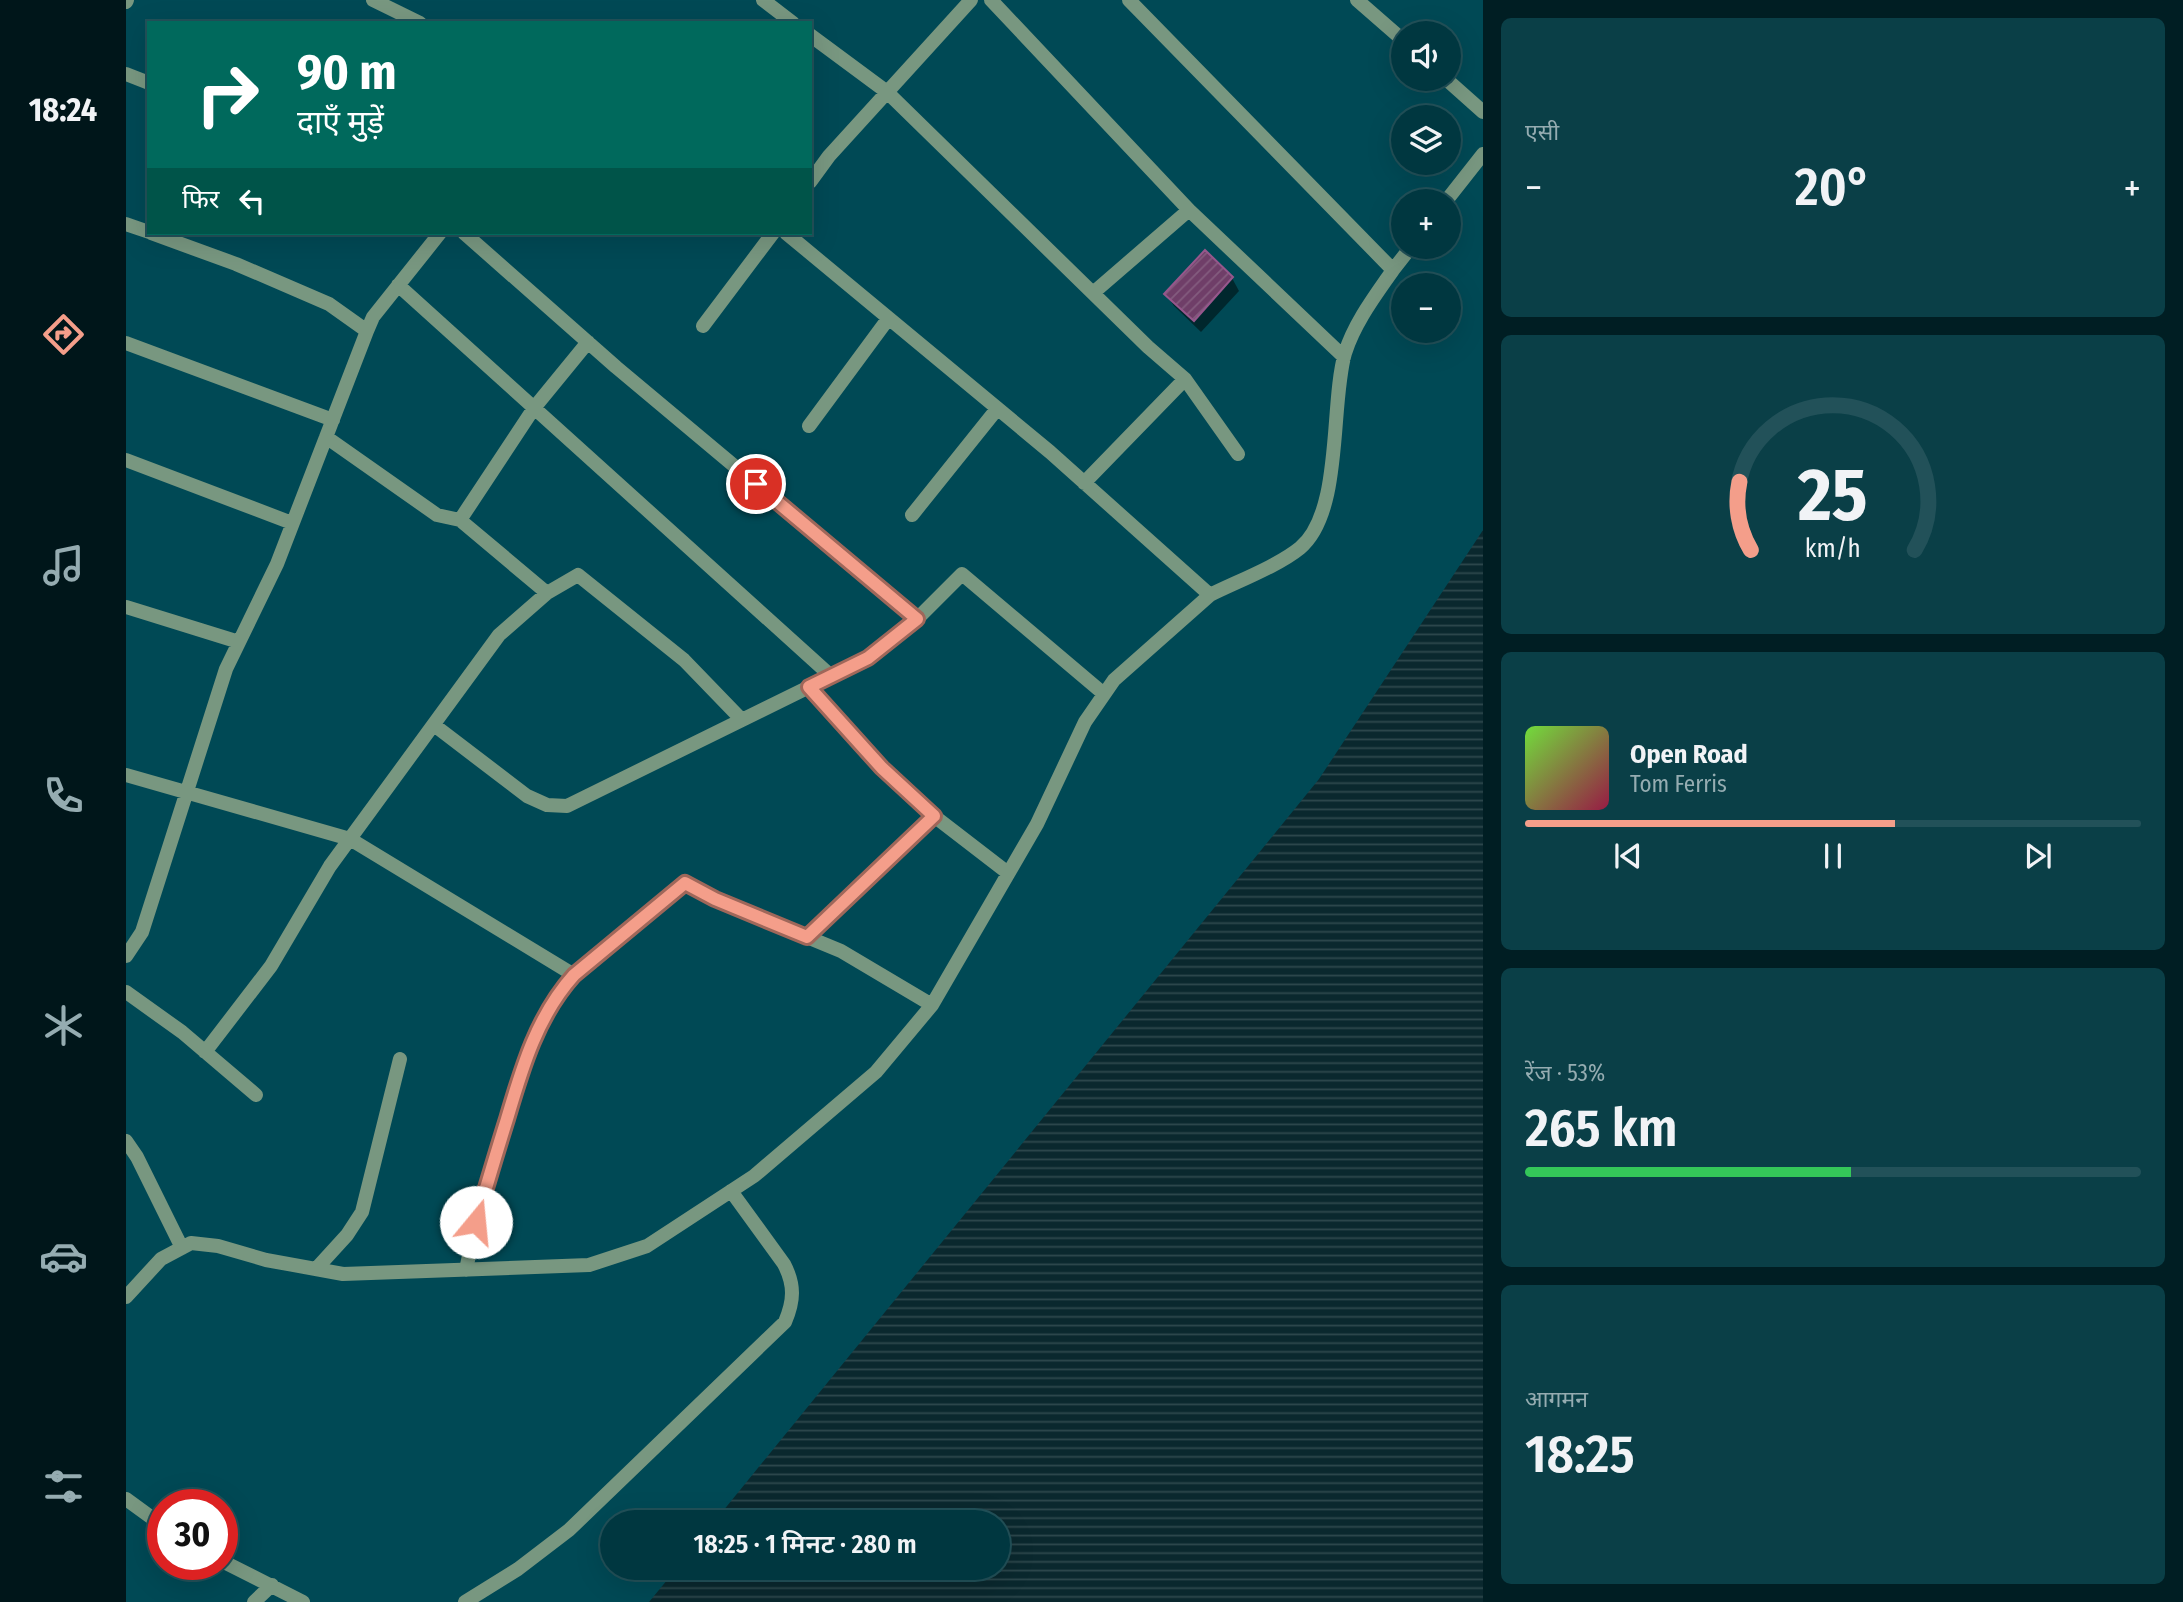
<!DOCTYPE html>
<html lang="hi">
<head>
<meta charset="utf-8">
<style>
	body { margin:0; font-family:"Fira Sans Condensed","Noto Sans Devanagari",sans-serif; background:#0a3f47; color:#f1f3f6; height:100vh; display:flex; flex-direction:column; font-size:26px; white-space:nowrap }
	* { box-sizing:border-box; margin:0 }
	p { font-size:23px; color:#95acb1 }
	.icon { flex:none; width:38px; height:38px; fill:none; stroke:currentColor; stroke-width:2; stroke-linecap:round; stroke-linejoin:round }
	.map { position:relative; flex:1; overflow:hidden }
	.side { display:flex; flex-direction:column; gap:18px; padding:18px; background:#001e23; width:700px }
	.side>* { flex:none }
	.guide { position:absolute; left:21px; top:21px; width:665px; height:214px; border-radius:0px; box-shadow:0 7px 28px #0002,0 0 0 2px #225159; background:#00695c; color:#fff; overflow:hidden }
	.fabs { position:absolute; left:1265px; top:21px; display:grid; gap:14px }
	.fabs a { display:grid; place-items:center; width:70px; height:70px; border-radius:50%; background:#003740; box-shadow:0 7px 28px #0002,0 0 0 2px #225159; font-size:35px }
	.speed { position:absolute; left:21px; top:1489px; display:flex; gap:14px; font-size:35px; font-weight:700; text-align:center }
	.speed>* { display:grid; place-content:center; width:91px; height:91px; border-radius:50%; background:#003740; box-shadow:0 7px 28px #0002,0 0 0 2px #225159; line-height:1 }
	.speed .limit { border:10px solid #d22; background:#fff; color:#111 }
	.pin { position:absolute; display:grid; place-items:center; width:60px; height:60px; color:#fff; margin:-30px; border:4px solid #fff; border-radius:50%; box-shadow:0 2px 7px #0007 }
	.me { position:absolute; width:77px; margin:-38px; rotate:17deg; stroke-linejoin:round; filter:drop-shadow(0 0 5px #0008) }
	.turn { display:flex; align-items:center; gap:24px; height:147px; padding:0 35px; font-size:32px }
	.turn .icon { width:91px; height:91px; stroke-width:2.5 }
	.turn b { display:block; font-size:49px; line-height:60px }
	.then { display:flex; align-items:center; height:66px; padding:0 35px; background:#0003; gap:14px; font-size:26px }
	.big { font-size:52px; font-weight:600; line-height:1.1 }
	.side .card { flex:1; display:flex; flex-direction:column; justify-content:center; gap:10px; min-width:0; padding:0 24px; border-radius:10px; background:#0a3f47 }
	.side .dial { align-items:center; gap:0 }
	.dial svg { height:182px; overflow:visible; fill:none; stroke:#225159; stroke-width:7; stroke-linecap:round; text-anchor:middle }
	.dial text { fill:#f1f3f6; stroke:none }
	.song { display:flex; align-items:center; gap:21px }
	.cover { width:84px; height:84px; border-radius:10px; background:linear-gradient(135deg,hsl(100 70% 55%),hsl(340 70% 35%)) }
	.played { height:7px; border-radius:4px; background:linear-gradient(90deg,#f49e8a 60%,#225159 60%) }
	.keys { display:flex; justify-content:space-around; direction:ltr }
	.heat { display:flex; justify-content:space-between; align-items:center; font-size:38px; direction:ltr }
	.charge { height:10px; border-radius:5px; background:linear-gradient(90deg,#34c759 53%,#225159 0) }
	.trip { position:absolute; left:474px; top:1510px; width:410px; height:70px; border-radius:35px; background:#003740; box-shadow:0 7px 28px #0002,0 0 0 2px #225159; font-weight:600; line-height:70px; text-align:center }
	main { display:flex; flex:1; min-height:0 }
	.tab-bar { display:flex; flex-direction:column; width:126px; justify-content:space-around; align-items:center; background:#00161a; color:#95acb1 }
	.tab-bar .icon { width:49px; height:49px }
	.tab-bar .on { color:#f49e8a }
	.tab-bar b { font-size:32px; color:#f1f3f6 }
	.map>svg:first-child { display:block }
	.water { fill:url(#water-rules) }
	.shadow { fill:#0007 }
	.building { fill:url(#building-hatch); stroke:#96578c; stroke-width:2 }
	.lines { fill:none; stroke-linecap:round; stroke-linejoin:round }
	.minor { stroke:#789780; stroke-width:14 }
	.route-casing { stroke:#9f675a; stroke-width:18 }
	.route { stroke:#f49e8a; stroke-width:12 }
</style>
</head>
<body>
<main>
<nav class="tab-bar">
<b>18:24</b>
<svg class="icon on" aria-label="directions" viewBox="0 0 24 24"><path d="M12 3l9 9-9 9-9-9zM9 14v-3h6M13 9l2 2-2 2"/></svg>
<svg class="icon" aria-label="music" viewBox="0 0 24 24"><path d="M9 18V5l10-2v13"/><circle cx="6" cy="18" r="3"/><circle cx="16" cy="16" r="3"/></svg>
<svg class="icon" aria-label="phone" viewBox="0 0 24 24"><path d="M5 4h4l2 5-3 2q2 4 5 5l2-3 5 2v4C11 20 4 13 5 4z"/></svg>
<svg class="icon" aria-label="climate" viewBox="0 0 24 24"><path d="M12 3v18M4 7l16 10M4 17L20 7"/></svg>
<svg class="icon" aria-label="car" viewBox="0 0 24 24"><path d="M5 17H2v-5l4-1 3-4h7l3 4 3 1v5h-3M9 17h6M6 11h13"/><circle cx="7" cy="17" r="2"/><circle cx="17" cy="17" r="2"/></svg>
<svg class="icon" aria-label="filters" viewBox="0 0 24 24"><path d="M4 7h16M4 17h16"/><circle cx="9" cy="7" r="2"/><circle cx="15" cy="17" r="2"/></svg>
</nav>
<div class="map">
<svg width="1357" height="1602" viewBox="0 0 1357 1602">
	<defs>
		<pattern id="water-rules" width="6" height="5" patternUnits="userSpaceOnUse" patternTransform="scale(1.75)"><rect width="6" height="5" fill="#0a282e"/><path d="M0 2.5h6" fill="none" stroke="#2e484d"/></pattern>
		<pattern id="building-hatch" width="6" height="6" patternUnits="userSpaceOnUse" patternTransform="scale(1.75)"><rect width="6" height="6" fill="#6f3e68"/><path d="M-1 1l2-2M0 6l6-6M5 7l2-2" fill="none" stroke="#835b7e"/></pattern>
	</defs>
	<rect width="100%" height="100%" fill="#004955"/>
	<path class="water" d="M 1357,530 L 1357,1602 L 523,1602 L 551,1568 L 872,1568 L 872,1522 L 588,1522 L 1193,779 Z"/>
	<path class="shadow" d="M 1079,253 L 1106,278 L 1113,291 L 1075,332 L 1048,306 L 1040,294 Z"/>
	<path class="building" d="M 1079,250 L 1107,277 L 1068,321 L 1038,294 Z"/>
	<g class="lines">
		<path class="minor" d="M 247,0 L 294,23
			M 637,0 L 667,23
			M 865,0 L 1063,210 L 1218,357
			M 1003,0 L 1267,270 L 1285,247
			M 1231,0 L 1278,41
			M 0,2 L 1,0
			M 684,35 L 761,92 L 1022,347 L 1059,379 L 1112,454
			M 0,74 L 23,83
			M 1320,79 L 1357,112
			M 684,182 L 703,156 L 845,0
			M 1320,201 L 1357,154
			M 0,224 L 23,232
			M 25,233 L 110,264 L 203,304 L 241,331
			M 338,233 L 490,367 L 791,619
			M 272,285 L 705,676
			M 967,293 L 1063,210
			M 577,326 L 647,233
			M 0,343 L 207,420
			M 683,426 L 762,319
			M 200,437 L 311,515 L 334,520
			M 0,460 L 166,523
			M 958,483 L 1059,379
			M 786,515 L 871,409
			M 421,593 L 334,520 L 408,408 L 462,342
			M 1084,595 C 1110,582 1152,566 1174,548 C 1217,512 1204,405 1219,353 C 1229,322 1249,296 1267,270
			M 0,607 L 113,642
			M 683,687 L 766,779 L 808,816 L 882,873
			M 308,725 L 401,796 L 421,805 L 441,806 L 742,658 L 791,619 L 836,574 L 978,694
			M 0,775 L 224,839 L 448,975
			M 681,937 L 808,816
			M 0,956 L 16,932 L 100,669 L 151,564 L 241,331 L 247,317 L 314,233
			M 0,992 L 56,1032 L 130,1095
			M 79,1052 L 145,966 L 204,866 L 373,635 L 421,593 L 452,575 L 558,660 L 616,720
			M 0,1141 L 11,1157 L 56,1248
			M 190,1269 L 221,1235 L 236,1212 L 274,1059
			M 340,1270 C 349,1224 362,1180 376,1135 C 393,1079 408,1020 448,975 L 559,883 L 589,899 L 715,951 L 806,1005
			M 0,1297 L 35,1259 L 65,1243 L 92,1246 L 140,1260 L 217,1274 L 463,1265 L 521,1246 L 628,1176 L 750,1072 L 806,1005 L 911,824 L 959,722 L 988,680 L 1084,595 L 924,452 L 660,233
			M 0,1499 L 37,1526
			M 96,1561 L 177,1602
			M 128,1602 L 146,1585
			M 339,1602 L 392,1569 L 443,1530 L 659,1322 C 668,1301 669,1285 658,1264 L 605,1191"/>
	</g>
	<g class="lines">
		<g class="route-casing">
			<path id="route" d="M 350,1222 C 360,1188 370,1154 381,1119 C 396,1068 411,1016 448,975 L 559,883 L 589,899 L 681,937 L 808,816 L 756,768 L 683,687 L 742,658 L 791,619 L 630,484"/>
		</g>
		<use href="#route" class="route"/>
	</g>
</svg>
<div class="fabs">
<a><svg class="icon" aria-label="sound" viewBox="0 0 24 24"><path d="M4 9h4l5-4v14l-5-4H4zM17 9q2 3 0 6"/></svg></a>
<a><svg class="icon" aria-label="layers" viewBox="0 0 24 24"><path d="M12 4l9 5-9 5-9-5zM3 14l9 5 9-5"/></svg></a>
<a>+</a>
<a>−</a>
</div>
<div class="speed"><div class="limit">30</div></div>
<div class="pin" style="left:630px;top:484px;background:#d93025"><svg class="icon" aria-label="arrive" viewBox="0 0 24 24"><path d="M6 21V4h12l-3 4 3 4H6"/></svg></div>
<svg class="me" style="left:350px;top:1222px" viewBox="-20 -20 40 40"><circle r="19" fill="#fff"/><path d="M0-13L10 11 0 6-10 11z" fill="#f49e8a"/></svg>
<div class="trip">18:25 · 1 मिनट · 280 m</div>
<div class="guide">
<div class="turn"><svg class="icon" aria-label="right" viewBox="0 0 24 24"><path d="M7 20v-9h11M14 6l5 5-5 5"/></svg><div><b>90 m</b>दाएँ मुड़ें</div></div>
<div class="then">फिर<svg class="icon" aria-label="left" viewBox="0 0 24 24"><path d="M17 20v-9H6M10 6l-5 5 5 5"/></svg></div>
</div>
</div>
<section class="side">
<div class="card"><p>एसी</p>
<div class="heat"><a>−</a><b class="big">20°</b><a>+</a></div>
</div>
<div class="card dial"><svg viewBox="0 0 100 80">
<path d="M14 69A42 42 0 1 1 86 69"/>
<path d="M14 69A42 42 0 0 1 9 39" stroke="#f49e8a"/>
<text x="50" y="56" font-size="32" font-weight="700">25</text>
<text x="50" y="72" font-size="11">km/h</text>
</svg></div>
<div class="card">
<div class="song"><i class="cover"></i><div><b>Open Road</b><p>Tom Ferris</p></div></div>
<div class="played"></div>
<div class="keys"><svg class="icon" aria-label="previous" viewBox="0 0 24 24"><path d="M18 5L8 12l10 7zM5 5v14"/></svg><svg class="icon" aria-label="pause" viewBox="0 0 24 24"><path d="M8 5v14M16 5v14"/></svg><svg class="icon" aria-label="next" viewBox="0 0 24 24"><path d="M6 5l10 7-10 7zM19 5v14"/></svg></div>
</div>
<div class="card"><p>रेंज · 53%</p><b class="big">265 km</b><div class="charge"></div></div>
<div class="card"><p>आगमन</p><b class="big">18:25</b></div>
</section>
</main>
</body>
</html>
